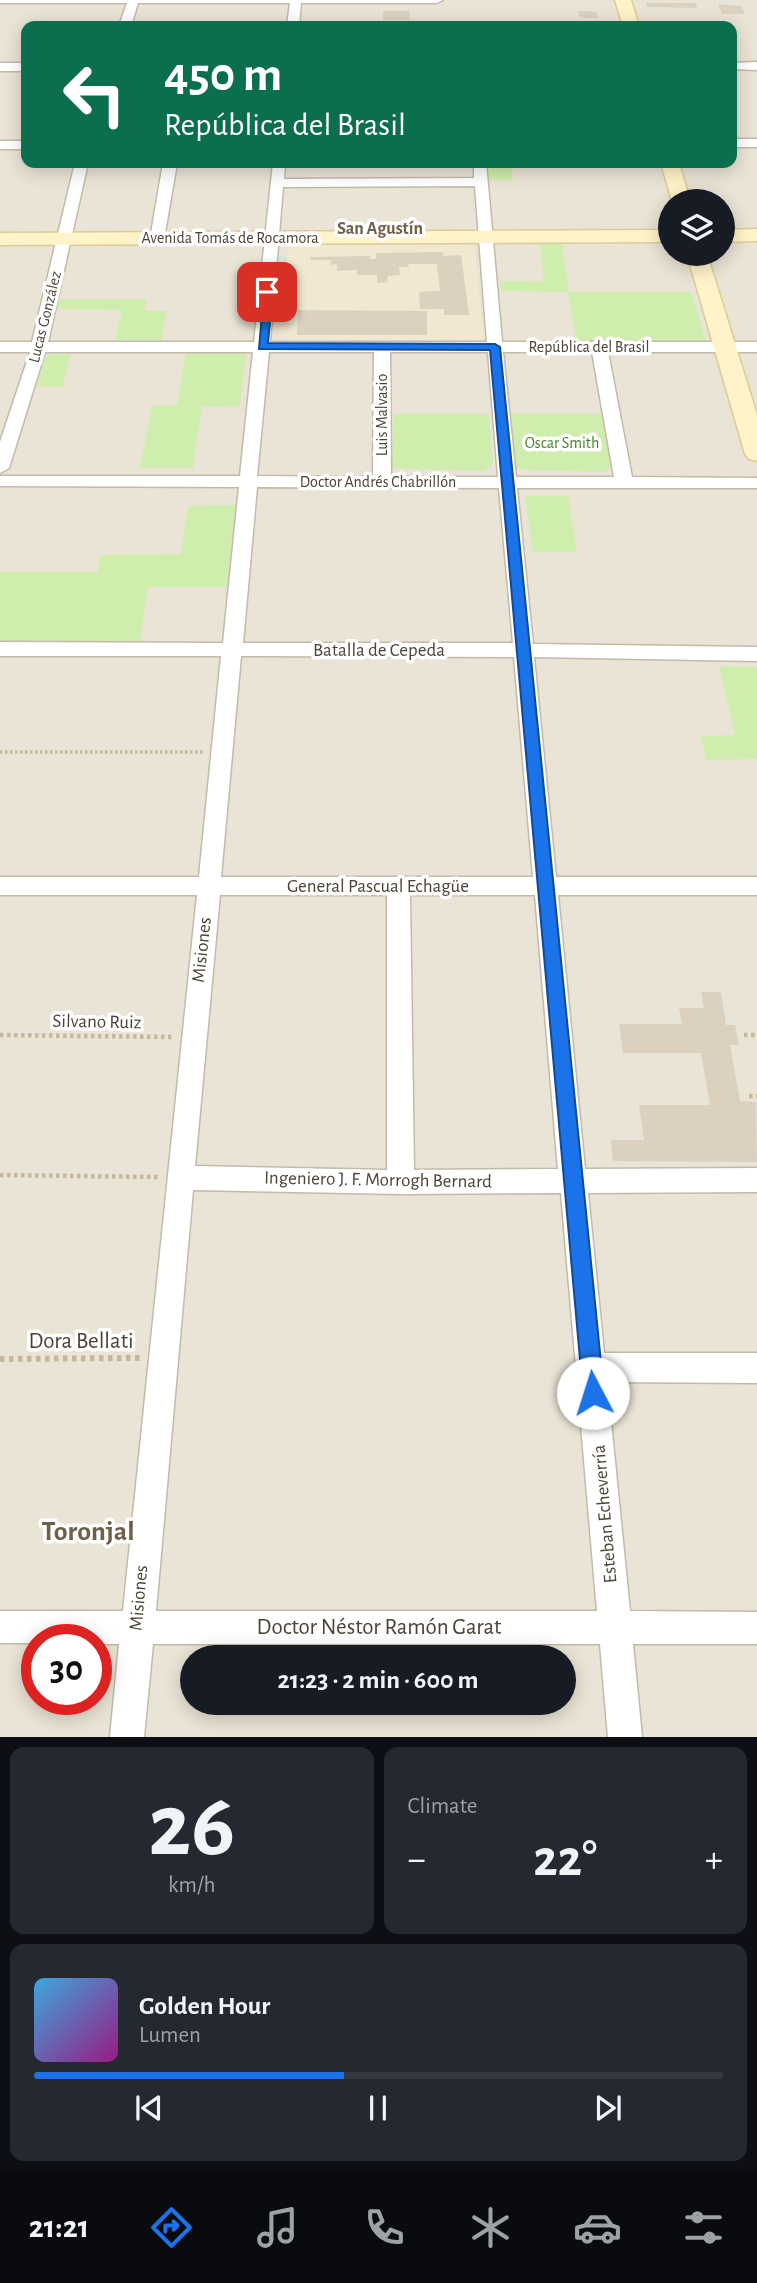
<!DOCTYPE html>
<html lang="en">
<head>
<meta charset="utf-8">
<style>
	body { margin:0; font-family:"Alegreya Sans",sans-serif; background:#242831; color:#f1f3f6; height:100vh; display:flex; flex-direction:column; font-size:26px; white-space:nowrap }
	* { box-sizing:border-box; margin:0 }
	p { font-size:23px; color:#9ea1a6 }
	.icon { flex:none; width:38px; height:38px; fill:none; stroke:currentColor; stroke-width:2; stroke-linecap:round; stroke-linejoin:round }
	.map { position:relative; height:1737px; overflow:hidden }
	.sheet { display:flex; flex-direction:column; gap:10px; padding:10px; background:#0d0f14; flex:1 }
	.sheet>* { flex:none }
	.guide { position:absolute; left:21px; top:21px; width:716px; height:147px; border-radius:14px; box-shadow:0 4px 18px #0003; background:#0b6e4f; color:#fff; overflow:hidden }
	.buttons { position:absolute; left:658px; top:189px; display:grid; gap:14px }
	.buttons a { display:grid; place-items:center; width:77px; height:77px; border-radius:50%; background:#171b24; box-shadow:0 4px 18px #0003; font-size:35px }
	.speed { position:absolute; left:21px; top:1624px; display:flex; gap:14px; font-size:35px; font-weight:700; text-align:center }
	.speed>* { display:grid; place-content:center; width:91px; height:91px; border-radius:50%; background:#171b24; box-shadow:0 4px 18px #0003; line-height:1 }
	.speed .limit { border:10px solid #d22; background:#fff; color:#111 }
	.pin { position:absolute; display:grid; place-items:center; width:60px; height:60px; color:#fff; margin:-30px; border-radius:14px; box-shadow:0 4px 10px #0006 }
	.me { position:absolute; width:77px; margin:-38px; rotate:355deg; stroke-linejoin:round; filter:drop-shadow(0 0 5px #0008) }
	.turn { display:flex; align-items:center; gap:24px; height:147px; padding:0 28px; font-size:32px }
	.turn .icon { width:91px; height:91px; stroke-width:2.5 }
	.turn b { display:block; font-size:49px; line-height:60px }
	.big { font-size:52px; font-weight:600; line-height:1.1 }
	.sheet .tile { flex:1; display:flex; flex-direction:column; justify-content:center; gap:10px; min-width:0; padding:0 24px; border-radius:14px; background:#242831 }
	.sheet .dial { align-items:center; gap:0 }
	.dial b { font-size:91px; line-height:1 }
	.song { display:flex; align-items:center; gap:21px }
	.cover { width:84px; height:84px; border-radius:10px; background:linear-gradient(135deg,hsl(200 70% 55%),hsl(310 70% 35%)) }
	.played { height:7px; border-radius:4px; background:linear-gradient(90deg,#1a73e8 45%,#363941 45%) }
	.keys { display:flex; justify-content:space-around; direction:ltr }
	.heat { display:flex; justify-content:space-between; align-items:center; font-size:38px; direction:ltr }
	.sheet .tiles { flex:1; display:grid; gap:10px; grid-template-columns:1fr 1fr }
	.tile:last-child { grid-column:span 2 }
	.trip { position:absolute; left:180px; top:1645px; width:396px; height:70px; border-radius:35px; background:#171b24; box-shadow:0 4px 18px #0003; font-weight:600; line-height:70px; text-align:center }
	.tab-bar { display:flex; height:112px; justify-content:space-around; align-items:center; background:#090b0e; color:#9ea1a6 }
	.tab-bar .icon { width:49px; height:49px }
	.tab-bar .active { color:#1a73e8 }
	.tab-bar b { font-size:32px; color:#f1f3f6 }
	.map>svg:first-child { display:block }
	.residential { fill:#eae4d6; fill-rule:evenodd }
	.education { fill:#f0e8d1 }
	.green { fill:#cfeead }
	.building { fill:#dcd1bf }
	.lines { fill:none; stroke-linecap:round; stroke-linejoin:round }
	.street-casing { stroke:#c2baaa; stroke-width:3 }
	.secondary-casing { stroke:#ddcb95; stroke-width:3 }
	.path-far2 { stroke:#c6b799; stroke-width:3.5; stroke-dasharray:2.5 2.5; stroke-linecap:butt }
	.path-far1 { stroke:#c6b799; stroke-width:4.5; stroke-dasharray:3.5 3.5; stroke-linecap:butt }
	.path { stroke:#c6b799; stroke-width:6; stroke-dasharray:4.5 4.5; stroke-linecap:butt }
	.street { fill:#fff; fill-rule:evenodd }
	.secondary { fill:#fff3c9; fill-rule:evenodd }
	.route { fill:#1a73e8; stroke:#114b97; stroke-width:2 }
	.labels { text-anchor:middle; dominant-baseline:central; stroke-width:7; stroke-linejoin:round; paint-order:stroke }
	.far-street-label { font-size:16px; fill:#4a4336; stroke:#fff }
	.far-park-label { font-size:16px; fill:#458322; stroke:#fff }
	.far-neighbourhood-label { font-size:18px; font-weight:bold; fill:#6e614c; stroke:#fff }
	.street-label { font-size:19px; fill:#4a4336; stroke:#fff }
	.near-street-label { font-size:23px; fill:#4a4336; stroke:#fff }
	.near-quarter-label { font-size:28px; font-weight:bold; fill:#6e614c; stroke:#fff }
</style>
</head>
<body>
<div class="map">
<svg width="757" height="1737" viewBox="0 0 757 1737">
	<rect width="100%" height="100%" fill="#f6f2e8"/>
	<path class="residential" d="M 0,0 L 757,0 L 757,1737 L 0,1737 ZM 26,26 L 732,26 L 732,163 L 26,163 ZM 670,201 L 723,201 L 723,254 L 670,254 ZM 37,1640 L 96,1640 L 96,1699 L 37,1699 ZM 192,1657 L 564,1657 L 564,1703 L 192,1703 Z"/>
	<path class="education" d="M 474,241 L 483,340 L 291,341 L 279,335 L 288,248 L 303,242 Z"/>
	<path class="green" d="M 486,163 L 511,163 L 513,180 L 487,180 Z
		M 540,241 L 562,242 L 569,292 L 691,292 L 706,341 L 577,341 L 568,292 L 501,291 L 500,281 L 544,282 Z
		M 57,299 L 147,299 L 144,311 L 167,311 L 161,340 L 115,340 L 122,310 L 54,309 Z
		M 241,350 L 246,354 L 240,406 L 202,407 L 193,468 L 140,468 L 152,406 L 177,405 L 186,351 Z
		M 52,354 L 71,354 L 62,387 L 37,386 L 45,358 Z
		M 393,414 L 489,414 L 493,464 L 484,471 L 403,469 L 392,467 Z
		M 510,414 L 606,414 L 615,464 L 606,472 L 525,470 L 514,467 Z
		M 525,496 L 568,496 L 577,552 L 533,552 Z
		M 236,505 L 228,587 L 148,587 L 140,643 L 0,643 L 0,572 L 97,572 L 101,555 L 181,554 L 188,506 Z
		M 719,666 L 757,667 L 757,759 L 706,760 L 701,736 L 735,735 Z"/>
	<path class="building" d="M 646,3 L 696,3 L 697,8 L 647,7 Z
		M 718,4 L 741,6 L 745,14 L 722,14 Z
		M 383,11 L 409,11 L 410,20 L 383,20 Z
		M 578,11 L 596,12 L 598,18 L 583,18 L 579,16 Z
		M 443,252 L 443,256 L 461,255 L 469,315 L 444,315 L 444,309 L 420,309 L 419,292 L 440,291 L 437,264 L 408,264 L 409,267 L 399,267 L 400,275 L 387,276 L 388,282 L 377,283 L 377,275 L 357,275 L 357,270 L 337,271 L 337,264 L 331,265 L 331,260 L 311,260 L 310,257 L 370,256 L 370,259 L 376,259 L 376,253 Z
		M 298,310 L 427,311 L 427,335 L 297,335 Z
		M 701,992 L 721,992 L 726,1025 L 735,1025 L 739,1045 L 730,1045 L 740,1101 L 756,1102 L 757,1162 L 613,1161 L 611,1140 L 644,1140 L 639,1105 L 710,1105 L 701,1053 L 623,1053 L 619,1024 L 682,1024 L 679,1008 L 704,1008 Z"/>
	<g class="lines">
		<g class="street-casing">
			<path id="street" d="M 0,0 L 443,0 L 437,3 L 301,3 L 299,26 L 287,26 L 290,3 L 138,3 L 131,26 L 119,26 L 127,3 L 0,3 Z
				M 757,62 L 757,70 L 732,69 L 732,63 Z
				M 0,63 L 26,63 L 26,71 L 0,71 Z
				M 732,139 L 757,139 L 757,147 L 732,147 Z
				M 0,141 L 26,141 L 26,149 L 0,149 Z
				M 75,163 L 88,163 L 48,342 L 254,342 L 273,163 L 285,163 L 284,179 L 474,178 L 474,163 L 486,163 L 502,342 L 757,342 L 757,352 L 608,352 L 632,477 L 757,478 L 757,488 L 517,488 L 533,644 L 757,647 L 757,661 L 534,657 L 556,877 L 757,877 L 757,895 L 558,895 L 585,1169 L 757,1168 L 757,1192 L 588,1193 L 604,1353 L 757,1353 L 757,1383 L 607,1382 L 630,1611 L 757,1612 L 757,1644 L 633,1644 L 642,1737 L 608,1737 L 600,1644 L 153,1644 L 144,1737 L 110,1737 L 119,1644 L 96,1644 L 96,1640 L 37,1640 L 37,1643 L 0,1643 L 0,1611 L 123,1611 L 197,895 L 0,895 L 0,877 L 199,877 L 221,656 L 0,656 L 0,642 L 223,643 L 239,487 L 0,486 L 0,476 L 240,476 L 253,352 L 45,352 L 9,468 L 0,473 L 0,442 L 30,352 L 0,352 L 0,342 L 32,342 ZM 475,186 L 487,342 L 270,342 L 283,187 ZM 269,352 L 374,352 L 373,477 L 257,476 ZM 390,352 L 488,352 L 498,477 L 391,477 ZM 503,352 L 592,352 L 614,477 L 516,477 ZM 257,487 L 499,488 L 513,643 L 243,643 ZM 241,656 L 514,657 L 533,877 L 221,877 ZM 220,895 L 387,895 L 387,1170 L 195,1166 ZM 410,895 L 535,895 L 558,1169 L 414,1170 ZM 193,1190 L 401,1194 L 561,1193 L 597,1611 L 156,1611 Z
				M 163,163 L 177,163 L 164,239 L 157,243 L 150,239 Z"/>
		</g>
		<g class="secondary-casing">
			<path id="secondary" d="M 615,0 L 631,0 L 639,26 L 623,26 Z
				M 661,163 L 679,163 L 690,201 L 672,201 Z
				M 757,229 L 757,241 L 723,242 L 723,230 Z
				M 670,230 L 670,242 L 0,245 L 0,233 Z
				M 687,254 L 707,254 L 757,415 L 757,461 L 749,459 L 745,454 Z"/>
		</g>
		<path class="path-far2" d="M 0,752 L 203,752"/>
		<path class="path-far1" d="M 0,1035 L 172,1037
			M 744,1035 L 757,1035
			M 749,1096 L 757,1096
			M 0,1175 L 158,1177"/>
		<path class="path" d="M 0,1359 L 140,1358"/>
		<use href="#street" class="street"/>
		<use href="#secondary" class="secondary"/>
	</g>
	<path class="route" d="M 264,290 L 273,292 L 268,343 L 495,344 L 500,347 L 604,1393 L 601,1400 L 593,1403 L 586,1400 L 583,1393 L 490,350 L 259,349 Z"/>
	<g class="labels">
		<g class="far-street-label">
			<text x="230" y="238">Avenida Tomás de Rocamora</text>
			<text transform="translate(45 317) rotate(-76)">Lucas González</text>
			<text x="589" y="347">República del Brasil</text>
			<text transform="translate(382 415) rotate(-90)">Luis Malvasio</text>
			<text x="378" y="482">Doctor Andrés Chabrillón</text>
		</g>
		<g class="far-park-label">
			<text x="562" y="443">Oscar Smith</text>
		</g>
		<g class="far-neighbourhood-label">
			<text x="380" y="229">San Agustín</text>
		</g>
		<g class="street-label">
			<text x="379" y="650">Batalla de Cepeda</text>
			<text x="378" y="886">General Pascual Echagüe</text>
			<text transform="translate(202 950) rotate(-84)">Misiones</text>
			<text transform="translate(97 1022) rotate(1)">Silvano Ruiz</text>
			<text transform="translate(378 1180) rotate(1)">Ingeniero J. F. Morrogh Bernard</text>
			<text transform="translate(605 1514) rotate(-95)">Esteban Echeverría</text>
			<text transform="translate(139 1598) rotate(-85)">Misiones</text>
		</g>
		<g class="near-street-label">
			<text x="81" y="1341">Dora Bellati</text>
			<text x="379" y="1627">Doctor Néstor Ramón Garat</text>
		</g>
		<g class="near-quarter-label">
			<text x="88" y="1532">Toronjal</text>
		</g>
	</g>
</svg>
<div class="buttons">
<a><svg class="icon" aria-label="layers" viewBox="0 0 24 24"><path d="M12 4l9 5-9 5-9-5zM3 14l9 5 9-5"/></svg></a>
</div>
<div class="speed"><div class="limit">30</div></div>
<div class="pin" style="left:267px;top:292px;background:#d93025"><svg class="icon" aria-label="arrive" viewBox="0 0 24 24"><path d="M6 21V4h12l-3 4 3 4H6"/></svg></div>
<svg class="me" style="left:593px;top:1393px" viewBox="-20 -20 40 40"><circle r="19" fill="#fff"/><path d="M0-13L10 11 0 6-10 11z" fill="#1a73e8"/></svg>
<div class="trip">21:23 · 2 min · 600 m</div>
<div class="guide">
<div class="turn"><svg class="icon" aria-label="left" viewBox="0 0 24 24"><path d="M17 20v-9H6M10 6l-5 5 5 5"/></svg><div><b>450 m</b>República del Brasil</div></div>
</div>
</div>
<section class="sheet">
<div class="tiles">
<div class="tile dial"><b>26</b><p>km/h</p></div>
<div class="tile"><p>Climate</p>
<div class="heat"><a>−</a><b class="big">22°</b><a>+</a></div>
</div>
<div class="tile">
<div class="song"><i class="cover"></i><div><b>Golden Hour</b><p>Lumen</p></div></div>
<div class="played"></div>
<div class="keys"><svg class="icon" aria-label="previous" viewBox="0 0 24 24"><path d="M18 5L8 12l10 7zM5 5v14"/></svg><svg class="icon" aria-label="pause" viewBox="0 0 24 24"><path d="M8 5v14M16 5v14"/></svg><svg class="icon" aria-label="next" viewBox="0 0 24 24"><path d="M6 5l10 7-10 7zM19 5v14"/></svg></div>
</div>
</div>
</section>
<nav class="tab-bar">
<b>21:21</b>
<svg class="icon active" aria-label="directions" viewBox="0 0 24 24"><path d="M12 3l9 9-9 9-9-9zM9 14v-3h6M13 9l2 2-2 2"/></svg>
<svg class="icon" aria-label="music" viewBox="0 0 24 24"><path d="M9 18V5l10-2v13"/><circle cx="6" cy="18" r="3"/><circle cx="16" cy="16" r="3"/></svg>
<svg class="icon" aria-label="phone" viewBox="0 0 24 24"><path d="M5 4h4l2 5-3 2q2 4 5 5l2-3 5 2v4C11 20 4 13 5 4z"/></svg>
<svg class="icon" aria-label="climate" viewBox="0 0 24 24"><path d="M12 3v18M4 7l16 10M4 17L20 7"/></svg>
<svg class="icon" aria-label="car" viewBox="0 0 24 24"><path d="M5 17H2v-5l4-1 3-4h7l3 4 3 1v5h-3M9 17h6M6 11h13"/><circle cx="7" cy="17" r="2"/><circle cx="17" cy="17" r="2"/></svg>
<svg class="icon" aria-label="filters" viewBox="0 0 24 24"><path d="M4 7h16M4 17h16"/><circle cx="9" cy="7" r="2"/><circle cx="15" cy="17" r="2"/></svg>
</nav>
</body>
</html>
